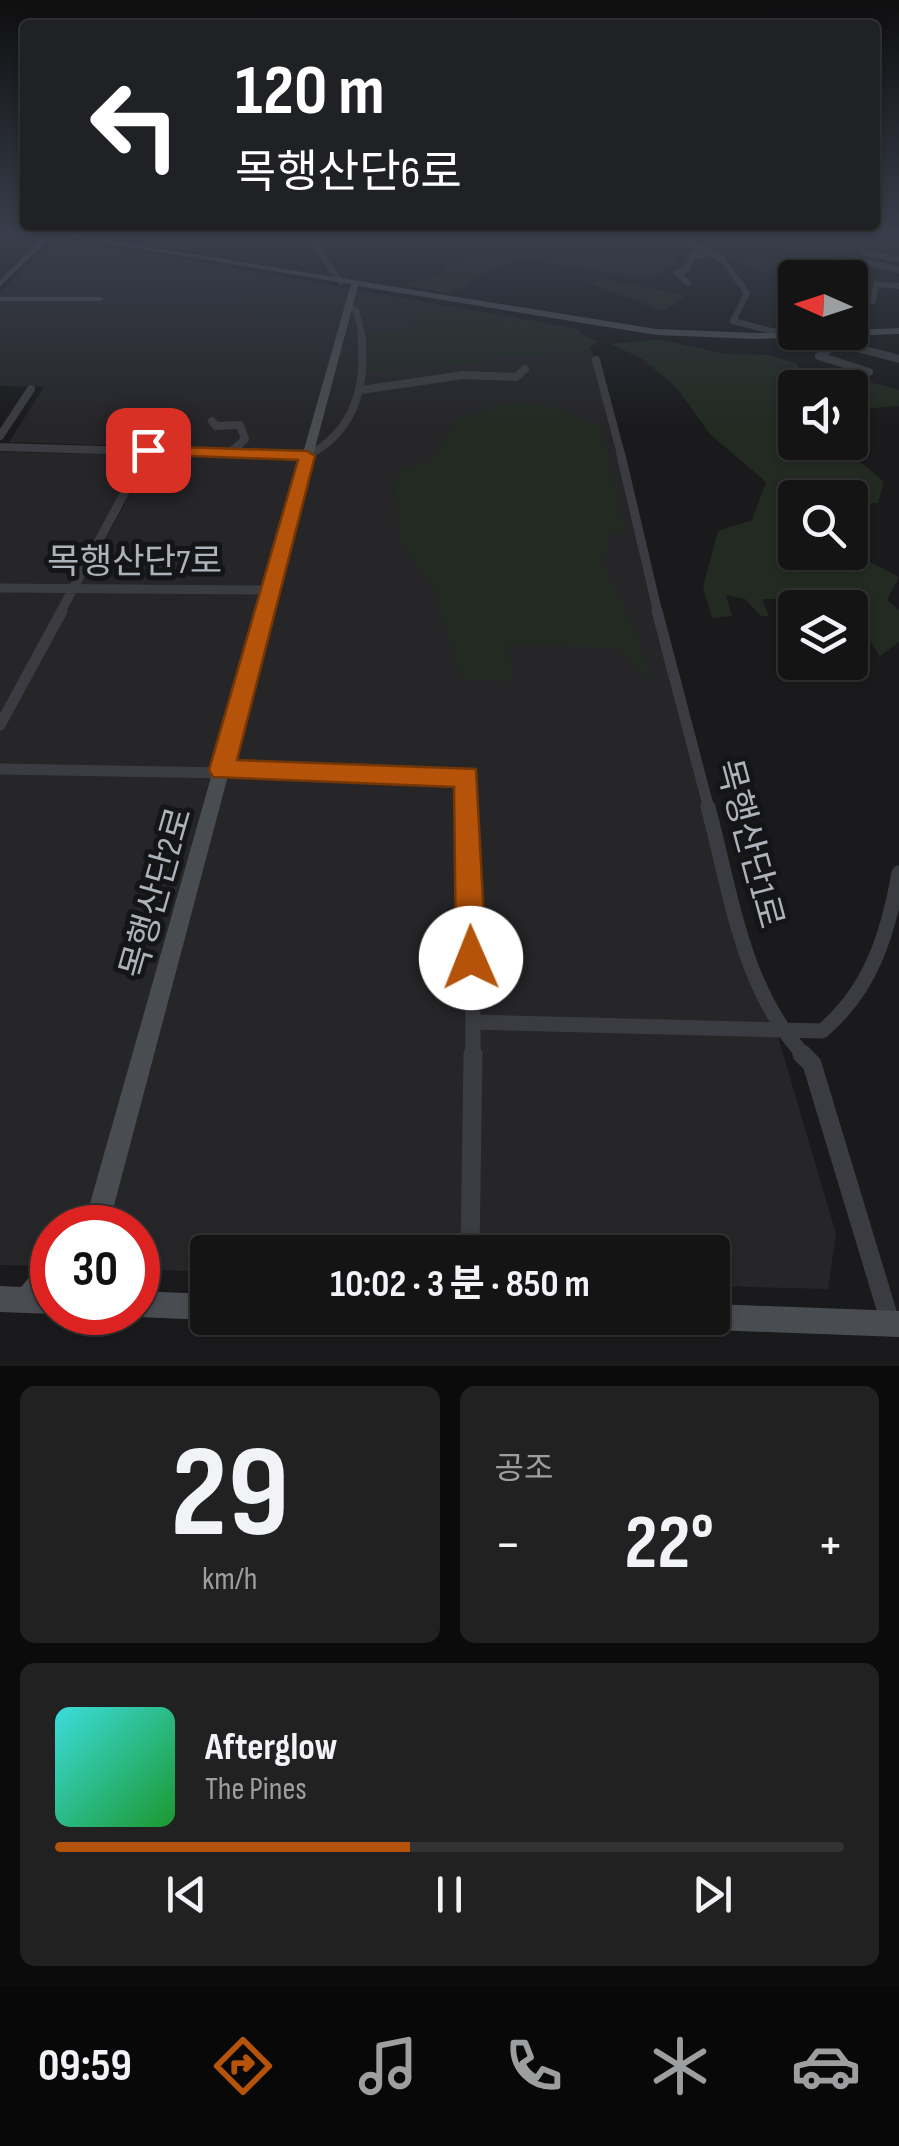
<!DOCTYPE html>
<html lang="ko">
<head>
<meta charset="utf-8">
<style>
	body { margin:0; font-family:"Sofia Sans Condensed","Noto Sans KR",sans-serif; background:#212122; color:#f1f3f6; height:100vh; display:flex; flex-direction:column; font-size:38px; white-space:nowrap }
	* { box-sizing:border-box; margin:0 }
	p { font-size:32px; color:#9d9ea0 }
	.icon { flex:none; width:55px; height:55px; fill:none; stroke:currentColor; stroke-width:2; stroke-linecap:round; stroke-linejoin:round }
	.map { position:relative; height:1366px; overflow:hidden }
	.panel { display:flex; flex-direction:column; gap:20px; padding:20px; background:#0b0b0c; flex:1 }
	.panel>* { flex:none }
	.banner { position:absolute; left:20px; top:20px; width:860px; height:210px; border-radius:10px; box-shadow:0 2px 8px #0004,0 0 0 2px #333334; background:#202124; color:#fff; overflow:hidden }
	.needle { width:65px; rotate:273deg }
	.tools { position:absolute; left:778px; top:260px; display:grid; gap:20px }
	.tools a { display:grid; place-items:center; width:90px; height:90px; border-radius:10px; background:#141415; box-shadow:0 2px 8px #0004,0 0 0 2px #333334; font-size:50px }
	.speed { position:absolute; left:30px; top:1205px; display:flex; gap:20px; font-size:50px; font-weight:700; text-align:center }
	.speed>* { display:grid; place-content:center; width:130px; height:130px; border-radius:50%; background:#141415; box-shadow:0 2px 8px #0004,0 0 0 2px #333334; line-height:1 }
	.speed .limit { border:15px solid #d22; background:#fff; color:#111 }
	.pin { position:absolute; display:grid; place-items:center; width:85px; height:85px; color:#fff; margin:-42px; border-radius:20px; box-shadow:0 5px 15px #0006 }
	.me { position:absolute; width:110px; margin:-55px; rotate:359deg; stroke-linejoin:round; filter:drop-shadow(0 0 8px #0008) }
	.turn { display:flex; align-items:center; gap:35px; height:210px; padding:0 50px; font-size:45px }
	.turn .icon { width:130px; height:130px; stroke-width:2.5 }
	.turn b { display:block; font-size:70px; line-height:85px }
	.big { font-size:75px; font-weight:700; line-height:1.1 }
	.panel .card { flex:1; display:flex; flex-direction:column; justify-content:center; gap:15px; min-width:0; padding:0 35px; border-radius:15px; background:#212122 }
	.panel .dial { align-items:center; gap:0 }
	.dial b { font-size:130px; line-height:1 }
	.song { display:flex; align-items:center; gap:30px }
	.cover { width:120px; height:120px; border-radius:15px; background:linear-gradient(135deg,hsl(180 70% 55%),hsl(130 70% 35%)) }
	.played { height:10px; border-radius:5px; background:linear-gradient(90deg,#b45309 45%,#333334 45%) }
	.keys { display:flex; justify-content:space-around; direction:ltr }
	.heat { display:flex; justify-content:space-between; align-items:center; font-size:55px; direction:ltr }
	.panel .tiles { flex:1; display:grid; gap:20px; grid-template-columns:1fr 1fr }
	.card:last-child { grid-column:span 2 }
	.trip { position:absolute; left:190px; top:1235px; width:540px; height:100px; border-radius:10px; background:#141415; box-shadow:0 2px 8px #0004,0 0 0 2px #333334; font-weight:700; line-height:100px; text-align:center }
	.dock { display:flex; height:160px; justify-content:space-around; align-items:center; background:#080808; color:#9d9ea0 }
	.dock .icon { width:70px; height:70px }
	.dock .active { color:#b45309 }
	.dock b { font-size:45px; color:#f1f3f6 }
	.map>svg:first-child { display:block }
	.built { fill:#262629 }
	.green { fill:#222a22 }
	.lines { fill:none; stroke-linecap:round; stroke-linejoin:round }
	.street-far5 { stroke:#3b3c41; stroke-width:6 }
	.street-far4 { stroke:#3b3c41; stroke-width:8 }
	.street-far3 { stroke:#3b3c41; stroke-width:9 }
	.street-far2 { stroke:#3b3c41; stroke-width:11 }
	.street-far1 { stroke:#3b3c41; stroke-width:15 }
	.street { stroke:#3b3c41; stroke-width:19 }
	.secondary { fill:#494c51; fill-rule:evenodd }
	.route { fill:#b45309; stroke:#753606; stroke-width:2.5 }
	.labels { text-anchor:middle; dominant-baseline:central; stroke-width:10; stroke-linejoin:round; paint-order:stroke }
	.street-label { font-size:35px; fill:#acb3bb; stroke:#151517 }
</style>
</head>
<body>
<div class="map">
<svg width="899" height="1366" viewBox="0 0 899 1366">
	<rect width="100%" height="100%" fill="#1a1a1c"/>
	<path class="built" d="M 62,238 L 579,329 L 596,360 L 672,676 L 836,1234 L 828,1289 L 713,1286 L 712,1252 L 208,1252 L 207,1272 L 138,1269 L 138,1228 L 52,1228 L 52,1266 L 0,1265 L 0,592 L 76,593 L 156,447 L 9,442 L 44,387 L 0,386 L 0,293 L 53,240 Z
		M 0,452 L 140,455 L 73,586 L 0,584 Z"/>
	<path class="green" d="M 460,235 L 656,235 L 682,246 L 676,264 L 650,279 L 525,260 L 492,269 L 451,294 L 404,285 L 442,274 L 445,260 L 489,252 L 487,245 Z
		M 744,235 L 853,235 L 860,251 L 841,252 C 833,257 832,264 825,270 C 804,286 742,270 724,254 L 725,247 L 750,242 Z
		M 600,278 L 687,296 L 664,311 L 588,283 Z
		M 435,307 L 560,327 L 598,341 L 580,355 L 553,345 L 538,356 L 491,355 L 490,362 L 368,372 L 371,351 L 365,329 L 404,332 L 420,312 Z
		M 659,339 L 725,354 L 768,355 L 796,363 L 801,371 L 826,370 L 899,390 L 899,406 L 850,410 L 850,388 L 795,388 L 795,442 C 831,442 859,458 884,482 L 878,503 L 850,504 L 850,498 L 795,498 L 795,552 L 850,551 L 899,577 L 887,600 L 899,610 L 899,642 L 880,656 C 859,625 852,600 816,591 L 815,607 L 804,607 L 795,599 L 762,599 L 769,616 L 761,616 L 745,599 L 726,595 L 732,616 L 712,618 L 703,587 L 718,531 L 752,520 L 766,482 L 710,434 L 676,387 L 641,358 L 610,344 Z
		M 512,402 L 552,407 L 601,427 L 626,536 L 611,528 L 603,564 L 637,634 L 651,684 L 617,648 L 508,644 L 512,681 L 461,679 L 434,588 L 401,543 L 394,484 L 401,470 L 431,461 L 457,419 Z"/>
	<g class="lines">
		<path class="street-far5" d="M 307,235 L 341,282
			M 678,235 L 723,260 L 747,293 L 733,321 L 782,334
			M 865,253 L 899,259
			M 850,258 L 899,270
			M 688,283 L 677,273 L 687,269 L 693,255 L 704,256
			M 873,301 L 876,284 L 899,286
			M 349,306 L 356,310 L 362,334"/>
		<path class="street-far4" d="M 773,332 L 785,335
			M 827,340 L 899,359
			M 837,344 L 819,356 L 869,372
			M 596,360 L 622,458
			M 361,390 L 463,375 L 516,377 L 525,369
			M 212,421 L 216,426 L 240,425 L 245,439 L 231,452
			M 0,436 L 31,389
			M 0,447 L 307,456 C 356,431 367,383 361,332
			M 144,458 L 148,450"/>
		<path class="street-far3" d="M 278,455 L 309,455
			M 621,455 L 658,613
			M 0,588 L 270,590
			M 60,613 L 145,455"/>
		<path class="street-far2" d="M 657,611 L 709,809
			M 0,725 L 62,611
			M 0,769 L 467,777 L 468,809"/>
		<path class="street-far1" d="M 468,807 L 473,1022 L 822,1031 C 871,990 888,934 899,873
			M 708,807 C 731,892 742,990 805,1056
			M 473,1056 L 473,1022"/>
		<path class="street" d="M 802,1054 L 812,1064 L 891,1325
			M 470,1252 L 473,1054"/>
		<path class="secondary" d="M 46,235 L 53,235 L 0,286 L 0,280 Z
			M 59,235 L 74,235 L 656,329 L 756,333 L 850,332 L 850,330 L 899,328 L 899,334 L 756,339 L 656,335 L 358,286 L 108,1228 L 83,1228 L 351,284 Z
			M 0,297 L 100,297 L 104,299 L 100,301 L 0,301 Z
			M 52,1257 L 52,1312 L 56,1312 L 52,1314 L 0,1312 L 0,1286 L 21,1287 L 43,1261 Z
			M 138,1291 L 208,1294 L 208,1318 L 214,1318 L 208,1320 L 138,1317 L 128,1312 L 138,1312 Z
			M 712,1304 L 899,1311 L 899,1337 L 712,1330 L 703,1326 L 699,1318 L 712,1318 Z"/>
	</g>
	<linearGradient id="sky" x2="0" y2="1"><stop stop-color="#0e0e0f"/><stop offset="0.55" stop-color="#383e4b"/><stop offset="1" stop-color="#383e4b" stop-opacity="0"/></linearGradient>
	<rect width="899" height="426" fill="url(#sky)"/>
	<path class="route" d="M 148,446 L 307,451 L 315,456 L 237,760 L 476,769 L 486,958 L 481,968 L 471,973 L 460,968 L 456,958 L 454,787 L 213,777 L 209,770 L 298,460 L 142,454 L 142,447 Z"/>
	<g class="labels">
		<g class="street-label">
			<text x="135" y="562">목행산단7로</text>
			<text transform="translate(749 844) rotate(75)">목행산단1로</text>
			<text transform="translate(157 893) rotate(-74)">목행산단2로</text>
		</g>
	</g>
</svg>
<div class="tools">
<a><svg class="needle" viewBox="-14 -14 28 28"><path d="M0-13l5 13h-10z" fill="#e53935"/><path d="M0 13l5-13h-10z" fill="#9d9ea0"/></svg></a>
<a><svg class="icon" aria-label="sound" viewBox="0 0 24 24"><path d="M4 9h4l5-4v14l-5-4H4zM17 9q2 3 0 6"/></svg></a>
<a><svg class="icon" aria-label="search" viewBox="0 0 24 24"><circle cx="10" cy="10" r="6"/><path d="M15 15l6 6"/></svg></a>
<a><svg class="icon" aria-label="layers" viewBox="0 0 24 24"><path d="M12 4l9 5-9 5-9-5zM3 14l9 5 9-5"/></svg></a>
</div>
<div class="speed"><div class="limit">30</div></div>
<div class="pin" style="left:148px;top:450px;background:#d93025"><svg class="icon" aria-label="arrive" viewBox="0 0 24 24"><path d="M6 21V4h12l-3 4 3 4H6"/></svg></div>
<svg class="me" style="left:471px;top:958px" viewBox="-20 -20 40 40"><circle r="19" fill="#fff"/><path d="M0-13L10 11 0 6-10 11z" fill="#b45309"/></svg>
<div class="trip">10:02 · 3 분 · 850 m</div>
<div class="banner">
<div class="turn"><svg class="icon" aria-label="left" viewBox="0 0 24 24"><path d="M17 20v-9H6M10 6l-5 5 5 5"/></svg><div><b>120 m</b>목행산단6로</div></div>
</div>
</div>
<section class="panel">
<div class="tiles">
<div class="card dial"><b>29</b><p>km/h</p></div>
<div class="card"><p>공조</p>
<div class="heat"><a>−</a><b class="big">22°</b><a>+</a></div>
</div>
<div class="card">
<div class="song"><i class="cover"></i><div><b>Afterglow</b><p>The Pines</p></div></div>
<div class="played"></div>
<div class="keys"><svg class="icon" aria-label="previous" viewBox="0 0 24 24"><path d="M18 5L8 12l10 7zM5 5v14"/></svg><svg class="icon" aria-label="pause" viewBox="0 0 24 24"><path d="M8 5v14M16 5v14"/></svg><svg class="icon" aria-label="next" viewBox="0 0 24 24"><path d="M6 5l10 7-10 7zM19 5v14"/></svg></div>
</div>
</div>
</section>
<nav class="dock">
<b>09:59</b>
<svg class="icon active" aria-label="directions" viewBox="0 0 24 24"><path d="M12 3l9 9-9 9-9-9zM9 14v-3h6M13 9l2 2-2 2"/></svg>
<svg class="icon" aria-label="music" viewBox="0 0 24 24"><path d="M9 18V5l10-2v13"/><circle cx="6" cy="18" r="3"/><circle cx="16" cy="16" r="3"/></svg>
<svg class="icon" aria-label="phone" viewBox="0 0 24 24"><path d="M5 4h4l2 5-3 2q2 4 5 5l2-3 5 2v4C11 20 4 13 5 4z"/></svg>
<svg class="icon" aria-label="climate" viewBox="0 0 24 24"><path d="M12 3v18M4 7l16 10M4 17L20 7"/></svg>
<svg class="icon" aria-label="car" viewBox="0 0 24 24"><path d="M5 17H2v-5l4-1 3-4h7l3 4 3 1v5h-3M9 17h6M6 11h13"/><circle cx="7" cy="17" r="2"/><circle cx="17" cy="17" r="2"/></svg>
</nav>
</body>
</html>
